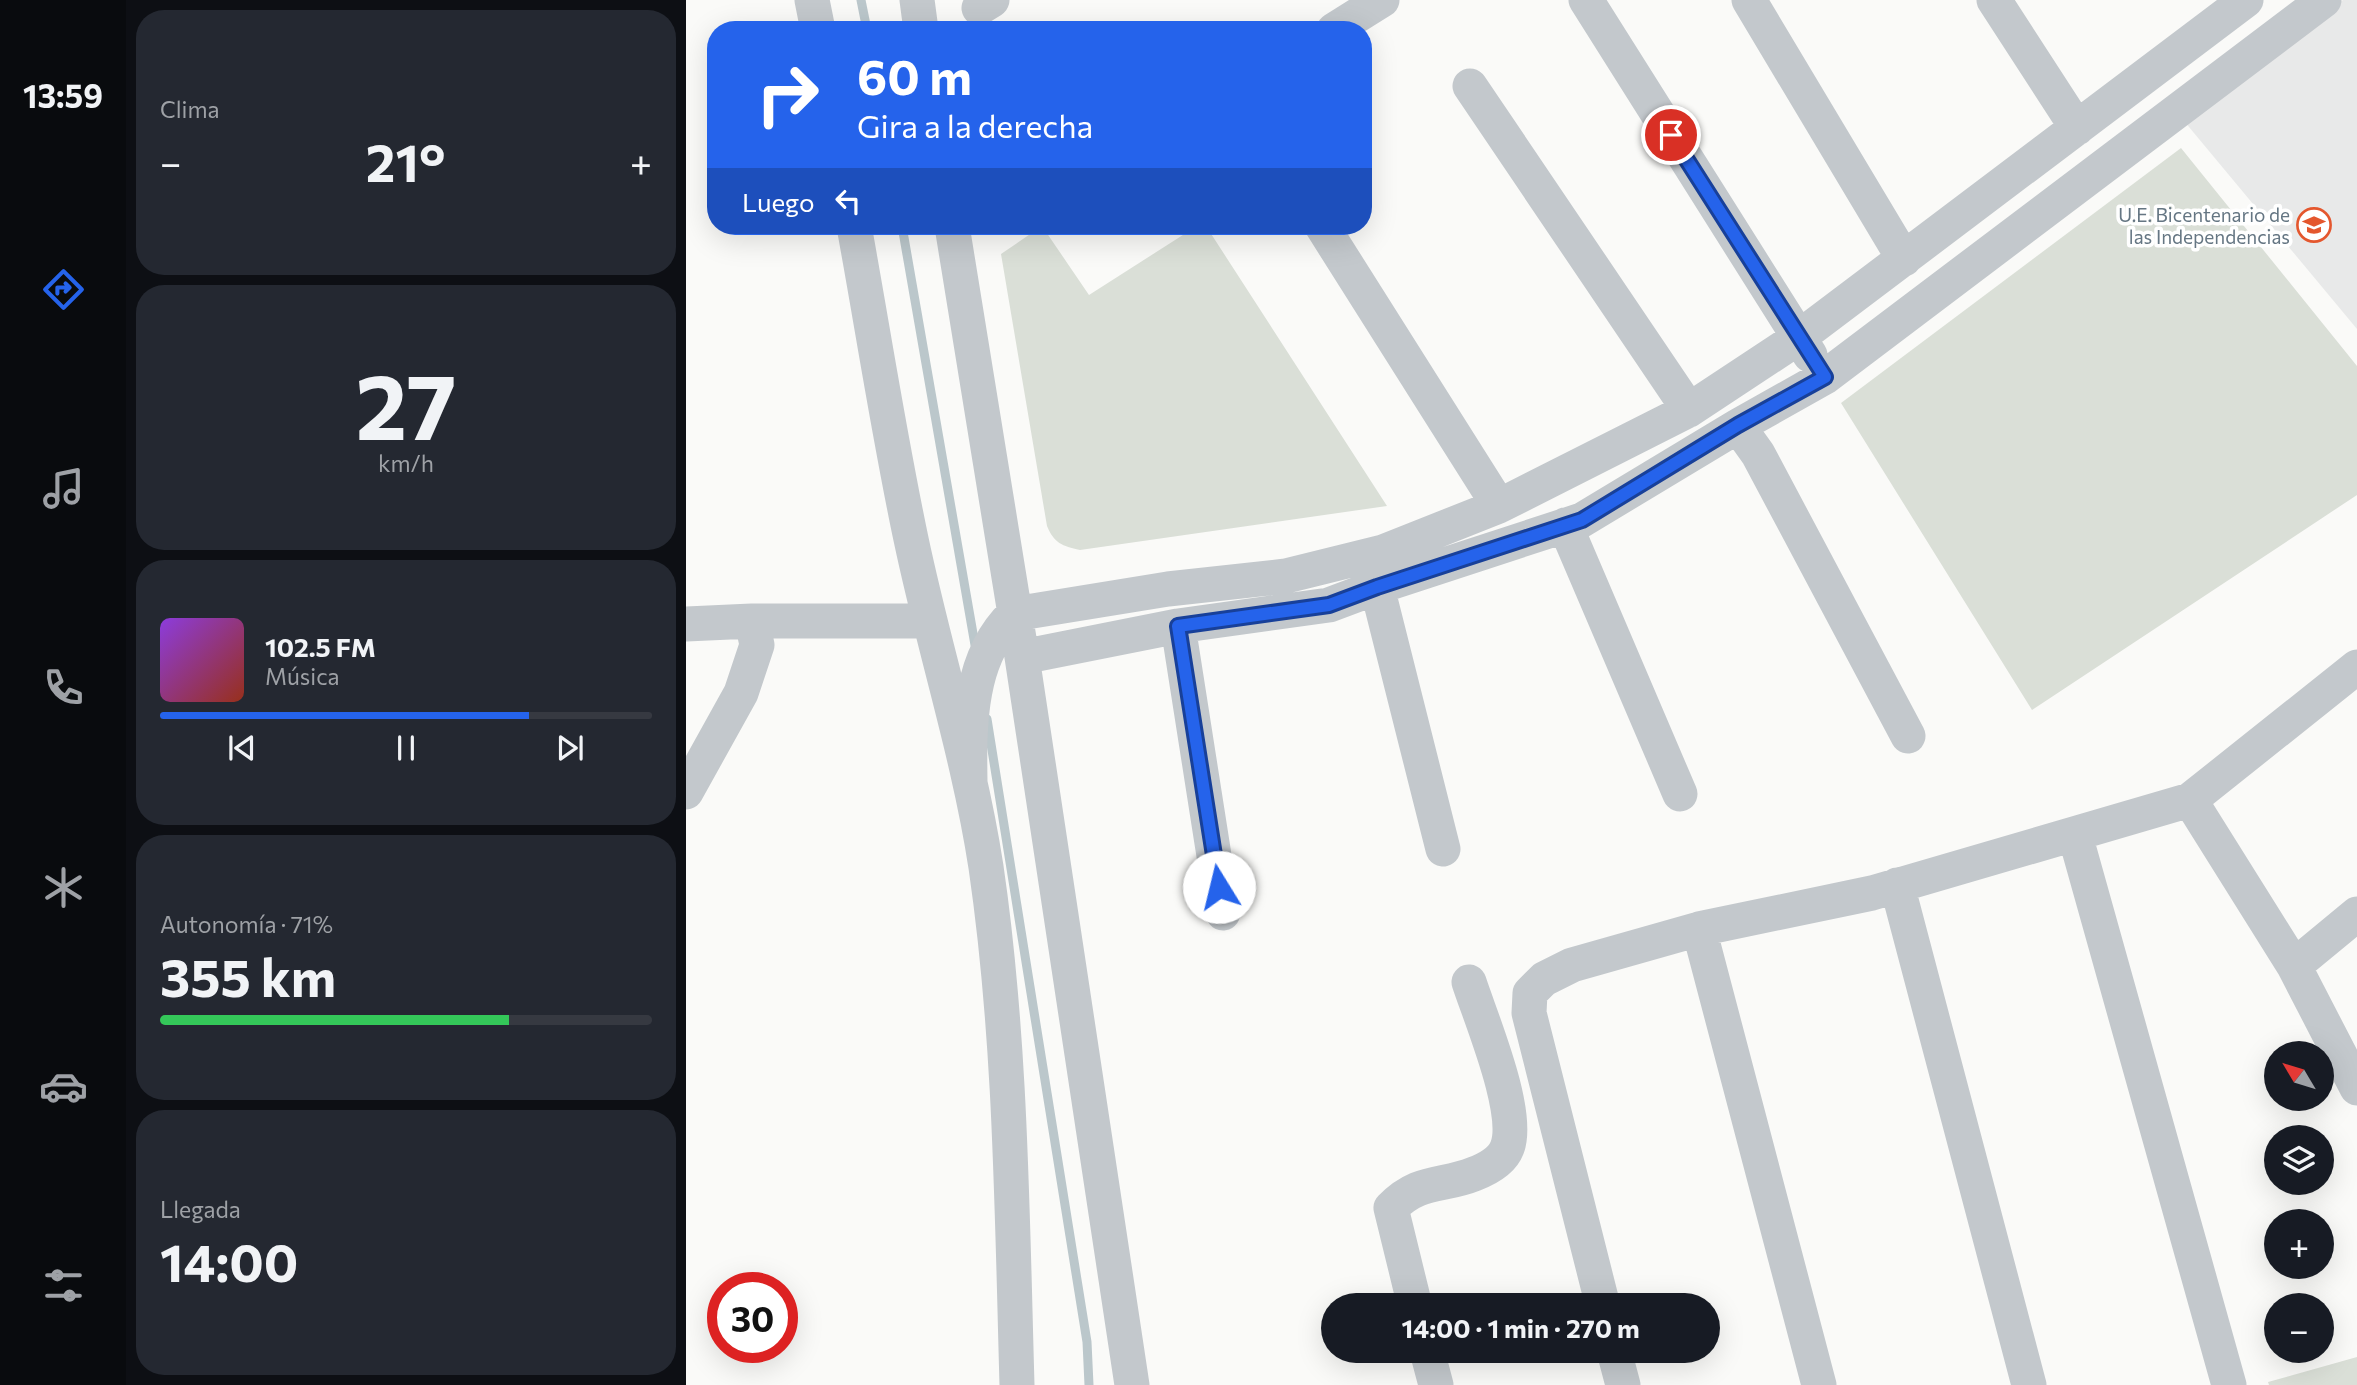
<!DOCTYPE html>
<html lang="es">
<head>
<meta charset="utf-8">
<style>
	body { margin:0; font-family:Commissioner,sans-serif; background:#242831; color:#f1f3f6; height:100vh; display:flex; flex-direction:column; font-size:26px; white-space:nowrap }
	* { box-sizing:border-box; margin:0 }
	p { font-size:23px; color:#9ea1a6 }
	.icon { flex:none; width:38px; height:38px; fill:none; stroke:currentColor; stroke-width:2; stroke-linecap:round; stroke-linejoin:round }
	.map { position:relative; flex:1; overflow:hidden }
	.drawer { display:flex; flex-direction:column; gap:10px; padding:10px; background:#0d0f14; width:560px }
	.drawer>* { flex:none }
	.guide { position:absolute; left:21px; top:21px; width:665px; height:214px; border-radius:28px; box-shadow:0 7px 28px #0002; background:#2563eb; color:#fff; overflow:hidden }
	.needle { width:46px; rotate:308deg }
	.tools { position:absolute; left:1578px; top:1041px; display:grid; gap:14px }
	.tools a { display:grid; place-items:center; width:70px; height:70px; border-radius:50%; background:#171b24; box-shadow:0 7px 28px #0002; font-size:35px }
	.speed { position:absolute; left:21px; top:1272px; display:flex; gap:14px; font-size:35px; font-weight:700; text-align:center }
	.speed>* { display:grid; place-content:center; width:91px; height:91px; border-radius:50%; background:#171b24; box-shadow:0 7px 28px #0002; line-height:1 }
	.speed .limit { border:10px solid #d22; background:#fff; color:#111 }
	.pin { position:absolute; display:grid; place-items:center; width:60px; height:60px; color:#fff; margin:-30px; border:4px solid #fff; border-radius:50%; box-shadow:0 2px 7px #0007 }
	.me { position:absolute; width:77px; margin:-38px; rotate:351deg; stroke-linejoin:round; filter:drop-shadow(0 0 5px #0008) }
	.turn { display:flex; align-items:center; gap:24px; height:147px; padding:0 35px; font-size:32px }
	.turn .icon { width:91px; height:91px; stroke-width:2.5 }
	.turn b { display:block; font-size:49px; line-height:60px }
	.then { display:flex; align-items:center; height:66px; padding:0 35px; background:#0003; gap:14px; font-size:26px }
	.big { font-size:52px; font-weight:700; line-height:1.1 }
	.drawer .tile { flex:1; display:flex; flex-direction:column; justify-content:center; gap:10px; min-width:0; padding:0 24px; border-radius:28px; background:#242831 }
	.drawer .dial { align-items:center; gap:0 }
	.dial b { font-size:91px; line-height:1 }
	.song { display:flex; align-items:center; gap:21px }
	.cover { width:84px; height:84px; border-radius:10px; background:linear-gradient(135deg,hsl(270 70% 55%),hsl(10 70% 35%)) }
	.played { height:7px; border-radius:4px; background:linear-gradient(90deg,#2563eb 75%,#363941 75%) }
	.keys { display:flex; justify-content:space-around; direction:ltr }
	.heat { display:flex; justify-content:space-between; align-items:center; font-size:38px; direction:ltr }
	.charge { height:10px; border-radius:5px; background:linear-gradient(90deg,#34c759 71%,#363941 0) }
	.trip { position:absolute; left:635px; top:1293px; width:399px; height:70px; border-radius:35px; background:#171b24; box-shadow:0 7px 28px #0002; font-weight:700; line-height:70px; text-align:center }
	main { display:flex; flex:1; min-height:0 }
	.tab-bar { display:flex; flex-direction:column; width:126px; justify-content:space-around; align-items:center; background:#090b0e; color:#9ea1a6 }
	.tab-bar .icon { width:49px; height:49px }
	.tab-bar .active { color:#2563eb }
	.tab-bar b { font-size:32px; color:#f1f3f6 }
	.map>svg:first-child { display:block }
	.built { fill:#e8e9e9 }
	.green { fill:#dadfd7 }
	.lines { fill:none; stroke-linecap:round; stroke-linejoin:round }
	.stream { stroke:#bbc7cb; stroke-width:9 }
	.minor { stroke:#c3c8cc; stroke-width:35 }
	.route-casing { stroke:#184099; stroke-width:18 }
	.route { stroke:#2563eb; stroke-width:12 }
	.labels { text-anchor:middle; dominant-baseline:central; stroke-width:7; stroke-linejoin:round; paint-order:stroke }
	.poi-label { font-size:19px; fill:#657683; stroke:#fff; text-anchor:end }
</style>
</head>
<body>
<main>
<nav class="tab-bar">
<b>13:59</b>
<svg class="icon active" aria-label="directions" viewBox="0 0 24 24"><path d="M12 3l9 9-9 9-9-9zM9 14v-3h6M13 9l2 2-2 2"/></svg>
<svg class="icon" aria-label="music" viewBox="0 0 24 24"><path d="M9 18V5l10-2v13"/><circle cx="6" cy="18" r="3"/><circle cx="16" cy="16" r="3"/></svg>
<svg class="icon" aria-label="phone" viewBox="0 0 24 24"><path d="M5 4h4l2 5-3 2q2 4 5 5l2-3 5 2v4C11 20 4 13 5 4z"/></svg>
<svg class="icon" aria-label="climate" viewBox="0 0 24 24"><path d="M12 3v18M4 7l16 10M4 17L20 7"/></svg>
<svg class="icon" aria-label="car" viewBox="0 0 24 24"><path d="M5 17H2v-5l4-1 3-4h7l3 4 3 1v5h-3M9 17h6M6 11h13"/><circle cx="7" cy="17" r="2"/><circle cx="17" cy="17" r="2"/></svg>
<svg class="icon" aria-label="filters" viewBox="0 0 24 24"><path d="M4 7h16M4 17h16"/><circle cx="9" cy="7" r="2"/><circle cx="15" cy="17" r="2"/></svg>
</nav>
<section class="drawer">
<div class="tile"><p>Clima</p>
<div class="heat"><a>−</a><b class="big">21°</b><a>+</a></div>
</div>
<div class="tile dial"><b>27</b><p>km/h</p></div>
<div class="tile">
<div class="song"><i class="cover"></i><div><b>102.5 FM</b><p>Música</p></div></div>
<div class="played"></div>
<div class="keys"><svg class="icon" aria-label="previous" viewBox="0 0 24 24"><path d="M18 5L8 12l10 7zM5 5v14"/></svg><svg class="icon" aria-label="pause" viewBox="0 0 24 24"><path d="M8 5v14M16 5v14"/></svg><svg class="icon" aria-label="next" viewBox="0 0 24 24"><path d="M6 5l10 7-10 7zM19 5v14"/></svg></div>
</div>
<div class="tile"><p>Autonomía · 71%</p><b class="big">355 km</b><div class="charge"></div></div>
<div class="tile"><p>Llegada</p><b class="big">14:00</b></div>
</section>
<div class="map">
<svg width="1671" height="1385" viewBox="0 0 1671 1385">
	<rect width="100%" height="100%" fill="#fafaf8"/>
	<path class="built" d="M 1657,0 L 1671,0 L 1671,329 L 1498,121 Z"/>
	<path class="green" d="M 1495,148 L 1671,366 L 1671,495 L 1346,710 L 1155,403 Z
		M 356,226 L 403,295 L 511,226 L 520,226 L 701,506 L 394,550 C 376,546 368,543 361,526 L 315,254 Z
		M 1671,1357 L 1671,1385 L 1583,1385 L 1582,1382 Z"/>
	<g class="lines">
		<path class="stream" d="M 175,0 L 181,30
			M 216,226 L 289,645
			M 301,719 L 401,1342 L 403,1385"/>
		<path class="minor" d="M 126,0 L 132,30
			M 231,0 L 235,30
			M 900,0 L 1124,355
			M 1063,0 L 1218,259
			M 1308,0 L 1391,128
			M 293,8 L 306,0
			M 648,30 L 696,0
			M 784,86 L 1003,410
			M 168,226 C 187,330 203,435 225,539 C 248,649 283,756 300,867 C 325,1038 326,1212 331,1385
			M 266,226 L 336,657 L 446,1385
			M 636,226 L 813,506
			M 1052,426 L 1072,454 L 1222,736
			M 879,525 L 994,794
			M 691,587 L 757,849
			M 0,624 L 66,621 L 244,621
			M 492,626 L 537,913
			M 336,657 L 492,626 L 643,605 L 691,587 L 896,520 L 1052,426 L 1139,377 L 1638,0
			M 284,782 C 283,723 283,657 328,614 L 482,589 L 600,576 L 697,552 L 813,506 L 1003,410 L 1112,338 L 1560,0
			M 0,792 L 55,693 L 71,645 L 66,621
			M 1504,800 L 1608,966 L 1671,1088
			M 1389,835 L 1543,1385
			M 1211,885 L 1343,1385
			M 1013,929 L 1133,1385
			M 1608,966 L 1671,914
			M 729,1306 L 705,1208 C 733,1179 756,1187 788,1174 C 801,1169 816,1161 821,1148 C 835,1113 795,1019 783,982
			M 917,1306 L 843,1013 L 844,993 L 858,979 L 886,965 L 1013,929 L 1186,893 L 1504,800 L 1671,667
			M 741,1351 L 750,1385
			M 928,1351 L 937,1385"/>
	</g>
	<g class="lines">
		<g class="route-casing">
			<path id="route" d="M 533,887 L 492,626 L 643,605 L 691,587 L 896,520 L 1052,425 L 1139,377 L 985,135"/>
		</g>
		<use href="#route" class="route"/>
	</g>
	<defs>
		<g id="school-ring" transform="scale(1.75)"><circle r="9.5" fill="#fff" stroke="#e4572e" stroke-width="1.5"/><path d="M0-5L7-2L0 1L-7-2ZM-4 1L0 2.5L4 1V4Q0 6-4 4Z" fill="#e4572e"/></g>
	</defs>
	<g fill-rule="evenodd">
		<use href="#school-ring" x="1628" y="225"/>
	</g>
	<g class="labels">
		<g class="poi-label">
			<text x="1604" y="214">U.E. Bicentenario de<tspan x="1604" dy="22">las Independencias</tspan></text>
		</g>
	</g>
</svg>
<div class="tools">
<a><svg class="needle" viewBox="-14 -14 28 28"><path d="M0-13l5 13h-10z" fill="#e53935"/><path d="M0 13l5-13h-10z" fill="#9ea1a6"/></svg></a>
<a><svg class="icon" aria-label="layers" viewBox="0 0 24 24"><path d="M12 4l9 5-9 5-9-5zM3 14l9 5 9-5"/></svg></a>
<a>+</a>
<a>−</a>
</div>
<div class="speed"><div class="limit">30</div></div>
<div class="pin" style="left:985px;top:135px;background:#d93025"><svg class="icon" aria-label="arrive" viewBox="0 0 24 24"><path d="M6 21V4h12l-3 4 3 4H6"/></svg></div>
<svg class="me" style="left:533px;top:887px" viewBox="-20 -20 40 40"><circle r="19" fill="#fff"/><path d="M0-13L10 11 0 6-10 11z" fill="#2563eb"/></svg>
<div class="trip">14:00 · 1 min · 270 m</div>
<div class="guide">
<div class="turn"><svg class="icon" aria-label="right" viewBox="0 0 24 24"><path d="M7 20v-9h11M14 6l5 5-5 5"/></svg><div><b>60 m</b>Gira a la derecha</div></div>
<div class="then">Luego<svg class="icon" aria-label="left" viewBox="0 0 24 24"><path d="M17 20v-9H6M10 6l-5 5 5 5"/></svg></div>
</div>
</div>
</main>
</body>
</html>
